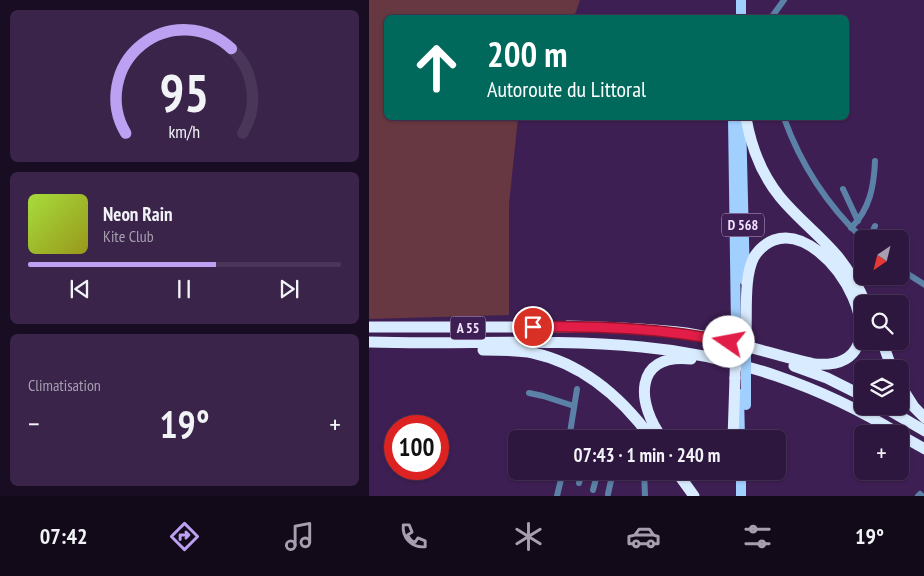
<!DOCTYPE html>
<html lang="fr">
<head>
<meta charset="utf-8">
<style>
	body { margin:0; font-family:"PT Sans Narrow",sans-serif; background:#3a244a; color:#f1f3f6; height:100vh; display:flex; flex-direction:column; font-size:19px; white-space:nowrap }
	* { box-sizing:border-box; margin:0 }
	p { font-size:16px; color:#a79fb0 }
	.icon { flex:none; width:28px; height:28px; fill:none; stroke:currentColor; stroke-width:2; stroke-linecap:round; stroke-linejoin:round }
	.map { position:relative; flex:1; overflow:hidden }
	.sheet { display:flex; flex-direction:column; gap:10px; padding:10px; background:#190d23; width:369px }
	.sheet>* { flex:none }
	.guide { position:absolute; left:15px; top:15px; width:465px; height:105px; border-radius:8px; box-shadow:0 1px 4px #0004,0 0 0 1px #493659; background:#00695c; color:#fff; overflow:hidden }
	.needle { width:32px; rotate:215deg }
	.fabs { position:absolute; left:485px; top:230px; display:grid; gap:10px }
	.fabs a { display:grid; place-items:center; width:55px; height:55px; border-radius:8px; background:#2e173f; box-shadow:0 1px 4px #0004,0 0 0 1px #493659; font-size:25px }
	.speed { position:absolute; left:15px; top:415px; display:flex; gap:10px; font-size:25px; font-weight:700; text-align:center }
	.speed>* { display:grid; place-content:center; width:65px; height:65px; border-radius:50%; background:#2e173f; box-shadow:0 1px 4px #0004,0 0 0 1px #493659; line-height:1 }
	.speed .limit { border:8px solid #d22; background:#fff; color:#111 }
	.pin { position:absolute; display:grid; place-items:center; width:42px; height:42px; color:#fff; margin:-21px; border:2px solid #fff; border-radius:50%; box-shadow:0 1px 5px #0007 }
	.me { position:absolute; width:55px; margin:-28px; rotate:282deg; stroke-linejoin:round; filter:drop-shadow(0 0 4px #0008) }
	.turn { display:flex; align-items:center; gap:18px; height:105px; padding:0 20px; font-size:22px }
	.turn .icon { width:65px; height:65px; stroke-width:2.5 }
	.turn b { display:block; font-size:35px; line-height:42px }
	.big { font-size:38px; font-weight:700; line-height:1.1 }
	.sheet .tile { flex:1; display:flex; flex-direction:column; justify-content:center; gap:8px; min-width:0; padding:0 18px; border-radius:8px; background:#3a244a }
	.sheet .dial { align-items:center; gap:0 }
	.dial svg { height:130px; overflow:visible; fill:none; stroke:#493659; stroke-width:7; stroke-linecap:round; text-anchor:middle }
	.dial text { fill:#f1f3f6; stroke:none }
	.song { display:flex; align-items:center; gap:15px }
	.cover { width:60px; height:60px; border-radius:8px; background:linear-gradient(135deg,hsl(80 70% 55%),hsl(60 70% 35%)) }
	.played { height:5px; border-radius:2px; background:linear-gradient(90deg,#bca0f2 60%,#493659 60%) }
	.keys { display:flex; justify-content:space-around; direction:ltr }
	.heat { display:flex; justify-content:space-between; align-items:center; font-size:28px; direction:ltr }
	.trip { position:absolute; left:139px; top:430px; width:278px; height:50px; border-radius:8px; background:#2e173f; box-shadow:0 1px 4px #0004,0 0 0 1px #493659; font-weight:700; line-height:50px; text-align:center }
	.tab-bar { display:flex; height:80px; justify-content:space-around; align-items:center; background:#120919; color:#a79fb0 }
	.tab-bar .icon { width:35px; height:35px }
	.tab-bar .current { color:#bca0f2 }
	.tab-bar b { font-size:22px; color:#f1f3f6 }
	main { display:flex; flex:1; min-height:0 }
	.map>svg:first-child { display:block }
	.green { fill:#673841 }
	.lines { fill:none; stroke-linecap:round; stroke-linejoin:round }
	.minor { stroke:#5b81a6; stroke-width:6 }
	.primary { stroke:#a1cffe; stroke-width:10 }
	.motorway { stroke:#d9ebfe; stroke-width:11 }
	.primary-bridge { stroke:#a1cffe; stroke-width:10 }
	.motorway-bridge { stroke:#d9ebfe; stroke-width:11 }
	.route-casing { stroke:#92132f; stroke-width:12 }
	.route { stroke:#e11d48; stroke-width:9 }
	.labels { text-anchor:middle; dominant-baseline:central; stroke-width:5; stroke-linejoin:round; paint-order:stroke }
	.shield { fill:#3e1f54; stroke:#bca9cc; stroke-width:1 }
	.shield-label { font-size:14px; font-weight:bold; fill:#f2e4ff }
</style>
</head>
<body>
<main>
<section class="sheet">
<div class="tile dial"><svg viewBox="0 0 100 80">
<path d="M14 69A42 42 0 1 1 86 69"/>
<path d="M14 69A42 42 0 0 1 79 17" stroke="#bca0f2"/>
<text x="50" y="56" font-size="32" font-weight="700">95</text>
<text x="50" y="72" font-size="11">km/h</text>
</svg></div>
<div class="tile">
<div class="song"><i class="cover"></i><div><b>Neon Rain</b><p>Kite Club</p></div></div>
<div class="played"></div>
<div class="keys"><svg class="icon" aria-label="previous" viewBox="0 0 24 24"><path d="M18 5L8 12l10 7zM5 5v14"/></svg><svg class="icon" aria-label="pause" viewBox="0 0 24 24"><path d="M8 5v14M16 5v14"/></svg><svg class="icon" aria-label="next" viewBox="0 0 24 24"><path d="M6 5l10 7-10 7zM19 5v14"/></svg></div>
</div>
<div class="tile"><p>Climatisation</p>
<div class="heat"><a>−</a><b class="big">19°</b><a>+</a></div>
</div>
</section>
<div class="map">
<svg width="556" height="496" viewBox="0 0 556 496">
	<rect width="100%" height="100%" fill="#3e1f54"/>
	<path class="green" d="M 0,0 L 211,0 L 205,17 L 18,18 L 18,118 L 149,118 L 140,204 L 140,315 L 0,319 Z"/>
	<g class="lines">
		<path class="minor" d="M 402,18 L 415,0
			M 415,118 C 432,165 457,204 494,239
			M 474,189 L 489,221
			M 482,228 C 501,209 505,186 506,161
			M 500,239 L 506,226
			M 531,269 L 556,285
			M 160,393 L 174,396 L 205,406
			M 200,439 L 208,389
			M 275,471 L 276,496
			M 210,483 L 213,471
			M 224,490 L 229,471 L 243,476 L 239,494
			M 188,496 L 194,471
			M 549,496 L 551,494 L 553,496"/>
		<path class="primary" d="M 372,0 L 372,18
			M 364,118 L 367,328
			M 372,118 L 376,281
			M 377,380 L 377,405
			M 370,394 L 371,439
			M 372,471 L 372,496"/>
		<path class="motorway" d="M 377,118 C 382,146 393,175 411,197 C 429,219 452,236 470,258 C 481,272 490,288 497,304
			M 198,326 C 238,327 277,328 317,333 C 361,340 402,354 445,364 C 544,372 463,219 405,240 C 397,243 390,249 385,257 C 375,276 378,310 377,332
			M 0,327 L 203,327
			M 513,341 L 523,369
			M 0,342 C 91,345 182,338 273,347 C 363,355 453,386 530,434
			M 114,350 C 131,350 148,350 164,353 C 215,364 253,398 283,439
			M 425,366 L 458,378 L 494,396
			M 531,385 L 545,407 L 556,418
			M 513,406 L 556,431
			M 531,435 L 556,449
			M 294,439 C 267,404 264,353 322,359
			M 364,439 L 366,378
			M 307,471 L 325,496"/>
		<path class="primary-bridge" d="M 377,380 L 377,332"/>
		<path class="motorway-bridge" d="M 366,378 L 367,328"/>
	</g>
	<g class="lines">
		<g class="route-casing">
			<path id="route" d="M 164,327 C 230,326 295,328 360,342"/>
		</g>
		<use href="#route" class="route"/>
	</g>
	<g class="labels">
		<g class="shield">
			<rect x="353" y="213.5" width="42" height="23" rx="4"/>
			<rect x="81.5" y="316.5" width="35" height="23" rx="4"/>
		</g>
		<g class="shield-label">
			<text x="374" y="225">D 568</text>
			<text x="99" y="328">A 55</text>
		</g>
	</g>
</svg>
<div class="fabs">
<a><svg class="needle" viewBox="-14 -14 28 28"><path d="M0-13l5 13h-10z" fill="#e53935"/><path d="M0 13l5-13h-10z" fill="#a79fb0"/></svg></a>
<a><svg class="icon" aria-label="search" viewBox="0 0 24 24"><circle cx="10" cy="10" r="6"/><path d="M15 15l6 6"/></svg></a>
<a><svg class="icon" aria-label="layers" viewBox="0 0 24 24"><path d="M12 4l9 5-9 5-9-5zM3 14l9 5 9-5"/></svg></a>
<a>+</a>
</div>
<div class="speed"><div class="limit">100</div></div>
<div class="pin" style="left:164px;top:327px;background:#d93025"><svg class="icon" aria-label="arrive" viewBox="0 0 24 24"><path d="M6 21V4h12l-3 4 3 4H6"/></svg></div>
<svg class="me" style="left:360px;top:342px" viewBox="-20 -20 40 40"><circle r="19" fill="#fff"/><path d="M0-13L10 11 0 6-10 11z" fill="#e11d48"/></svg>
<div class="trip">07:43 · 1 min · 240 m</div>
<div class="guide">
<div class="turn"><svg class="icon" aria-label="ahead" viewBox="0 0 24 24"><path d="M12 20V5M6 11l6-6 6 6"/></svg><div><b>200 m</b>Autoroute du Littoral</div></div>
</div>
</div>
</main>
<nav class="tab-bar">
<b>07:42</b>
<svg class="icon current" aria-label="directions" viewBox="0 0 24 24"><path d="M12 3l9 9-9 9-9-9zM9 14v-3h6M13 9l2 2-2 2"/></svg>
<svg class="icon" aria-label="music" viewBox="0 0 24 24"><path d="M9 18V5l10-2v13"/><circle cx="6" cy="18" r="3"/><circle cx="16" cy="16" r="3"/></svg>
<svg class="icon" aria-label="phone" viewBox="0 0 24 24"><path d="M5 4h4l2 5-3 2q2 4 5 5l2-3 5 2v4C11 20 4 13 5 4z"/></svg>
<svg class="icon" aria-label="climate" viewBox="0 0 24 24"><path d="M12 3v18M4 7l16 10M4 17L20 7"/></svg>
<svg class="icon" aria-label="car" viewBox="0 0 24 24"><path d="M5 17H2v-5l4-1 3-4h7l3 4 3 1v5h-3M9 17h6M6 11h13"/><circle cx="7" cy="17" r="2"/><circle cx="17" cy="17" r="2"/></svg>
<svg class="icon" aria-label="filters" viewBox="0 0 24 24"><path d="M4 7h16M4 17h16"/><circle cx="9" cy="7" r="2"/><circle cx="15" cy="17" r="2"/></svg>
<b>19°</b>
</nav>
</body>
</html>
